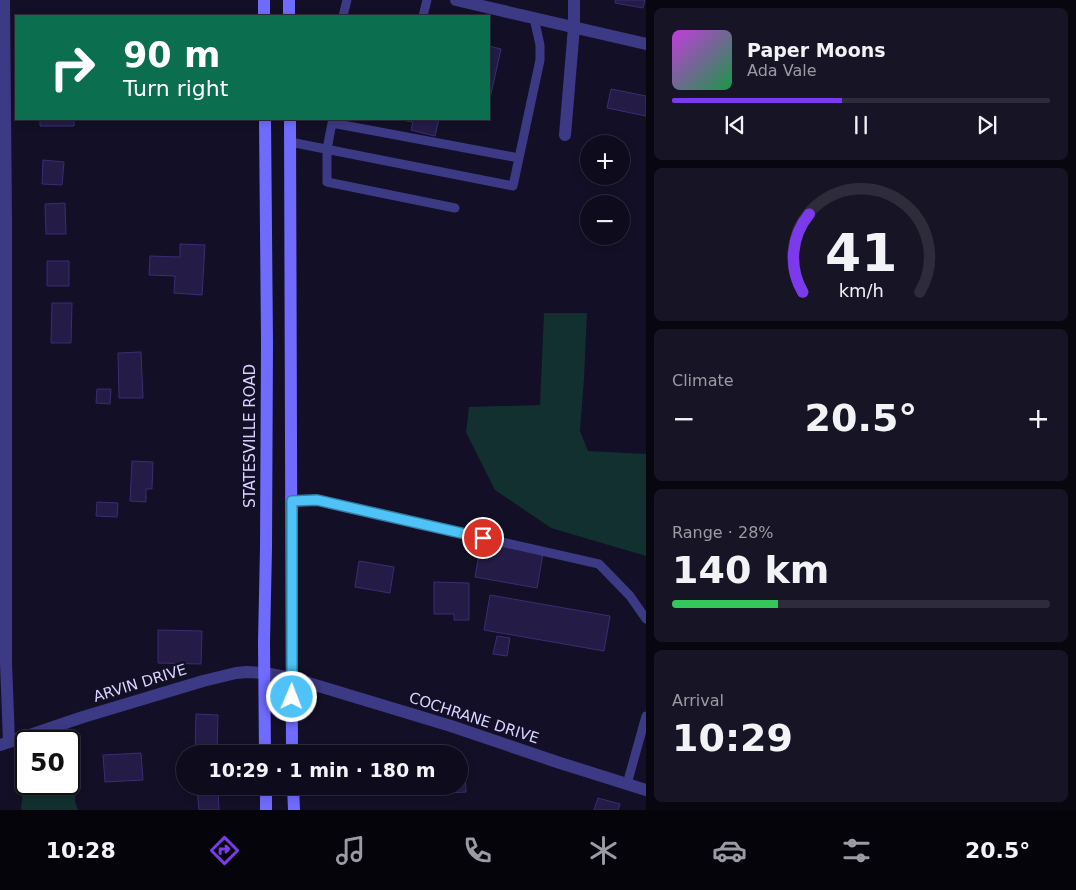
<!DOCTYPE html>
<html lang="en">
<head>
<meta charset="utf-8">
<style>
	body { margin:0; font-family:"DejaVu Sans",sans-serif; background:#171425; color:#f1f3f6; height:100vh; display:flex; flex-direction:column; font-size:19px; white-space:nowrap }
	* { box-sizing:border-box; margin:0 }
	p { font-size:16px; color:#9b9ba3 }
	.icon { flex:none; width:28px; height:28px; fill:none; stroke:currentColor; stroke-width:2; stroke-linecap:round; stroke-linejoin:round }
	.map { position:relative; flex:1; overflow:hidden }
	.side { display:flex; flex-direction:column; gap:8px; padding:8px; background:#08060f; width:430px }
	.side>* { flex:none }
	.top-card { position:absolute; left:15px; top:15px; width:475px; height:105px; border-radius:0px; box-shadow:0 2px 8px #0003,0 0 0 1px #2e2b3b; background:#0b6e4f; color:#fff; overflow:hidden }
	.controls { position:absolute; left:580px; top:135px; display:grid; gap:10px }
	.controls a { display:grid; place-items:center; width:50px; height:50px; border-radius:50%; background:#0e0b1c; box-shadow:0 2px 8px #0003,0 0 0 1px #2e2b3b; font-size:25px }
	.speed { position:absolute; left:15px; top:730px; display:flex; gap:10px; font-size:25px; font-weight:700; text-align:center }
	.speed>* { display:grid; place-content:center; width:65px; height:65px; border-radius:50%; background:#0e0b1c; box-shadow:0 2px 8px #0003,0 0 0 1px #2e2b3b; line-height:1 }
	.speed .limit { border:2px solid #111; border-radius:8px; background:#fff; color:#111 }
	.pin { position:absolute; display:grid; place-items:center; width:42px; height:42px; color:#fff; margin:-21px; border:2px solid #fff; border-radius:50%; box-shadow:0 1px 5px #0007 }
	.me { position:absolute; width:55px; margin:-28px; rotate:1deg; stroke-linejoin:round; filter:drop-shadow(0 0 4px #0008) }
	.turn { display:flex; align-items:center; gap:18px; height:105px; padding:0 25px; font-size:22px }
	.turn .icon { width:65px; height:65px; stroke-width:2.5 }
	.turn b { display:block; font-size:35px; line-height:42px }
	.big { font-size:38px; font-weight:600; line-height:1.1 }
	.side .card { flex:1; display:flex; flex-direction:column; justify-content:center; gap:8px; min-width:0; padding:0 18px; border-radius:8px; background:#171425 }
	.side .dial { align-items:center; gap:0 }
	.dial svg { height:130px; overflow:visible; fill:none; stroke:#2e2b3b; stroke-width:7; stroke-linecap:round; text-anchor:middle }
	.dial text { fill:#f1f3f6; stroke:none }
	.song { display:flex; align-items:center; gap:15px }
	.cover { width:60px; height:60px; border-radius:8px; background:linear-gradient(135deg,hsl(290 70% 55%),hsl(140 70% 35%)) }
	.played { height:5px; border-radius:2px; background:linear-gradient(90deg,#7c3aed 45%,#2e2b3b 45%) }
	.keys { display:flex; justify-content:space-around; direction:ltr }
	.heat { display:flex; justify-content:space-between; align-items:center; font-size:28px; direction:ltr }
	.charge { height:8px; border-radius:4px; background:linear-gradient(90deg,#34c759 28%,#2e2b3b 0) }
	.trip { position:absolute; left:176px; top:745px; width:292px; height:50px; border-radius:25px; background:#0e0b1c; box-shadow:0 2px 8px #0003,0 0 0 1px #2e2b3b; font-weight:600; line-height:50px; text-align:center }
	.menu { display:flex; height:80px; justify-content:space-around; align-items:center; background:#06040b; color:#9b9ba3 }
	.menu .icon { width:35px; height:35px }
	.menu .on { color:#7c3aed }
	.menu b { font-size:22px; color:#f1f3f6 }
	main { display:flex; flex:1; min-height:0 }
	.map>svg:first-child { display:block }
	.green { fill:#12302f }
	.building { fill:#241b47; stroke:#3b2d73 }
	.lines { fill:none; stroke-linecap:round; stroke-linejoin:round }
	.lane { stroke:#3d3a85; stroke-width:9 }
	.street { stroke:#3d3a85; stroke-width:12 }
	.secondary { stroke:#6f6bff; stroke-width:12 }
	.route-casing { stroke:#337fa1; stroke-width:12 }
	.route { stroke:#4fc3f7; stroke-width:9 }
	.labels { text-anchor:middle; dominant-baseline:central; stroke-width:5; stroke-linejoin:round; paint-order:stroke }
	.street-label { font-size:15px; fill:#d9d4ff; stroke:#130f26 }
</style>
</head>
<body>
<main>
<div class="map">
<svg width="646" height="810" viewBox="0 0 646 810">
	<rect width="100%" height="100%" fill="#130f26"/>
	<path class="green" d="M 544,313 L 587,313 L 584,379 L 580,431 L 588,451 L 646,454 L 646,556 L 551,528 L 495,490 L 466,432 L 469,407 L 540,405 Z
		M 79,748 L 75,802 L 78,810 L 21,810 L 23,788 L 27,784 L 69,784 L 69,752 Z"/>
	<path class="building" d="M 615,0 L 645,0 L 643,8 L 615,3 Z
		M 489,46 L 501,49 L 489,103 Z
		M 611,89 L 646,96 L 646,116 L 607,108 Z
		M 40,119 L 74,119 L 74,126 L 40,126 Z
		M 396,119 L 439,119 L 435,136 L 411,130 L 413,122 Z
		M 43,160 L 64,162 L 62,185 L 42,184 Z
		M 65,203 L 66,234 L 46,234 L 45,204 Z
		M 180,244 L 205,245 L 202,295 L 174,293 L 175,276 L 149,275 L 150,256 L 180,257 Z
		M 47,261 L 69,261 L 69,286 L 47,286 Z
		M 52,303 L 72,303 L 71,343 L 51,343 Z
		M 141,352 L 143,398 L 119,398 L 118,353 Z
		M 97,389 L 111,389 L 110,404 L 96,403 Z
		M 132,461 L 153,462 L 152,489 L 146,489 L 146,502 L 130,501 Z
		M 97,502 L 118,503 L 117,517 L 96,516 Z
		M 481,543 L 543,554 L 537,588 L 475,577 Z
		M 359,561 L 394,567 L 390,593 L 355,587 Z
		M 434,582 L 469,583 L 469,620 L 454,620 L 454,614 L 434,614 Z
		M 490,595 L 610,616 L 604,651 L 484,630 Z
		M 158,630 L 202,631 L 201,664 L 158,663 Z
		M 497,636 L 510,638 L 507,656 L 493,654 Z
		M 196,714 L 218,715 L 217,754 L 195,754 Z
		M 141,753 L 143,780 L 105,782 L 103,755 Z
		M 460,772 L 465,772 L 466,792 L 447,793 L 447,786 L 460,786 Z
		M 400,786 L 413,786 L 414,793 L 400,794 Z
		M 218,787 L 219,810 L 199,810 L 197,789 Z
		M 598,798 L 620,804 L 618,810 L 594,810 Z"/>
	<g class="lines">
		<path class="lane" d="M 343,16 L 347,0
			M 423,16 L 427,0
			M 290,142 L 513,186 L 540,60 L 540,45 L 534,18
			M 455,208 L 327,182 L 327,149 L 332,123 L 519,158
			M 292,501 L 317,500 L 599,564 L 630,596 L 646,619
			M 627,784 L 646,716"/>
		<path class="street" d="M 4,0 L 6,220 L 6,662 L 9,742
			M 456,0 L 646,44
			M 565,135 L 574,27 L 574,0
			M 0,745 L 83,717 L 203,681 L 236,673 L 247,672 L 264,673 L 292,678 L 451,726 L 557,762 L 646,790"/>
		<path class="secondary" d="M 264,0 L 264,16
			M 289,0 L 289,16
			M 265,119 L 267,343 L 266,548 L 264,642 L 265,754
			M 290,119 L 292,754
			M 266,786 L 266,810
			M 293,786 L 294,810"/>
	</g>
	<g class="lines">
		<g class="route-casing">
			<path id="route" d="M 292,697 L 292,501 L 317,500 L 483,538"/>
		</g>
		<use href="#route" class="route"/>
	</g>
	<g class="labels">
		<g class="street-label">
			<text transform="translate(250 436) rotate(-90)">STATESVILLE ROAD</text>
			<text transform="translate(140 683) rotate(-17)">ARVIN DRIVE</text>
			<text transform="translate(474 718) rotate(18)">COCHRANE DRIVE</text>
		</g>
	</g>
</svg>
<div class="controls">
<a>+</a>
<a>−</a>
</div>
<div class="speed"><div class="limit">50</div></div>
<div class="pin" style="left:483px;top:538px;background:#d93025"><svg class="icon" aria-label="arrive" viewBox="0 0 24 24"><path d="M6 21V4h12l-3 4 3 4H6"/></svg></div>
<svg class="me" style="left:292px;top:697px" viewBox="-20 -20 40 40"><circle r="17" fill="#4fc3f7" stroke="#fff" stroke-width="3"/><path d="M0-11L8 9 0 5-8 9z" fill="#fff"/></svg>
<div class="trip">10:29 · 1 min · 180 m</div>
<div class="top-card">
<div class="turn"><svg class="icon" aria-label="right" viewBox="0 0 24 24"><path d="M7 20v-9h11M14 6l5 5-5 5"/></svg><div><b>90 m</b>Turn right</div></div>
</div>
</div>
<section class="side">
<div class="card">
<div class="song"><i class="cover"></i><div><b>Paper Moons</b><p>Ada Vale</p></div></div>
<div class="played"></div>
<div class="keys"><svg class="icon" aria-label="previous" viewBox="0 0 24 24"><path d="M18 5L8 12l10 7zM5 5v14"/></svg><svg class="icon" aria-label="pause" viewBox="0 0 24 24"><path d="M8 5v14M16 5v14"/></svg><svg class="icon" aria-label="next" viewBox="0 0 24 24"><path d="M6 5l10 7-10 7zM19 5v14"/></svg></div>
</div>
<div class="card dial"><svg viewBox="0 0 100 80">
<path d="M14 69A42 42 0 1 1 86 69"/>
<path d="M14 69A42 42 0 0 1 18 21" stroke="#7c3aed"/>
<text x="50" y="56" font-size="32" font-weight="700">41</text>
<text x="50" y="72" font-size="11">km/h</text>
</svg></div>
<div class="card"><p>Climate</p>
<div class="heat"><a>−</a><b class="big">20.5°</b><a>+</a></div>
</div>
<div class="card"><p>Range · 28%</p><b class="big">140 km</b><div class="charge"></div></div>
<div class="card"><p>Arrival</p><b class="big">10:29</b></div>
</section>
</main>
<nav class="menu">
<b>10:28</b>
<svg class="icon on" aria-label="directions" viewBox="0 0 24 24"><path d="M12 3l9 9-9 9-9-9zM9 14v-3h6M13 9l2 2-2 2"/></svg>
<svg class="icon" aria-label="music" viewBox="0 0 24 24"><path d="M9 18V5l10-2v13"/><circle cx="6" cy="18" r="3"/><circle cx="16" cy="16" r="3"/></svg>
<svg class="icon" aria-label="phone" viewBox="0 0 24 24"><path d="M5 4h4l2 5-3 2q2 4 5 5l2-3 5 2v4C11 20 4 13 5 4z"/></svg>
<svg class="icon" aria-label="climate" viewBox="0 0 24 24"><path d="M12 3v18M4 7l16 10M4 17L20 7"/></svg>
<svg class="icon" aria-label="car" viewBox="0 0 24 24"><path d="M5 17H2v-5l4-1 3-4h7l3 4 3 1v5h-3M9 17h6M6 11h13"/><circle cx="7" cy="17" r="2"/><circle cx="17" cy="17" r="2"/></svg>
<svg class="icon" aria-label="filters" viewBox="0 0 24 24"><path d="M4 7h16M4 17h16"/><circle cx="9" cy="7" r="2"/><circle cx="15" cy="17" r="2"/></svg>
<b>20.5°</b>
</nav>
</body>
</html>
